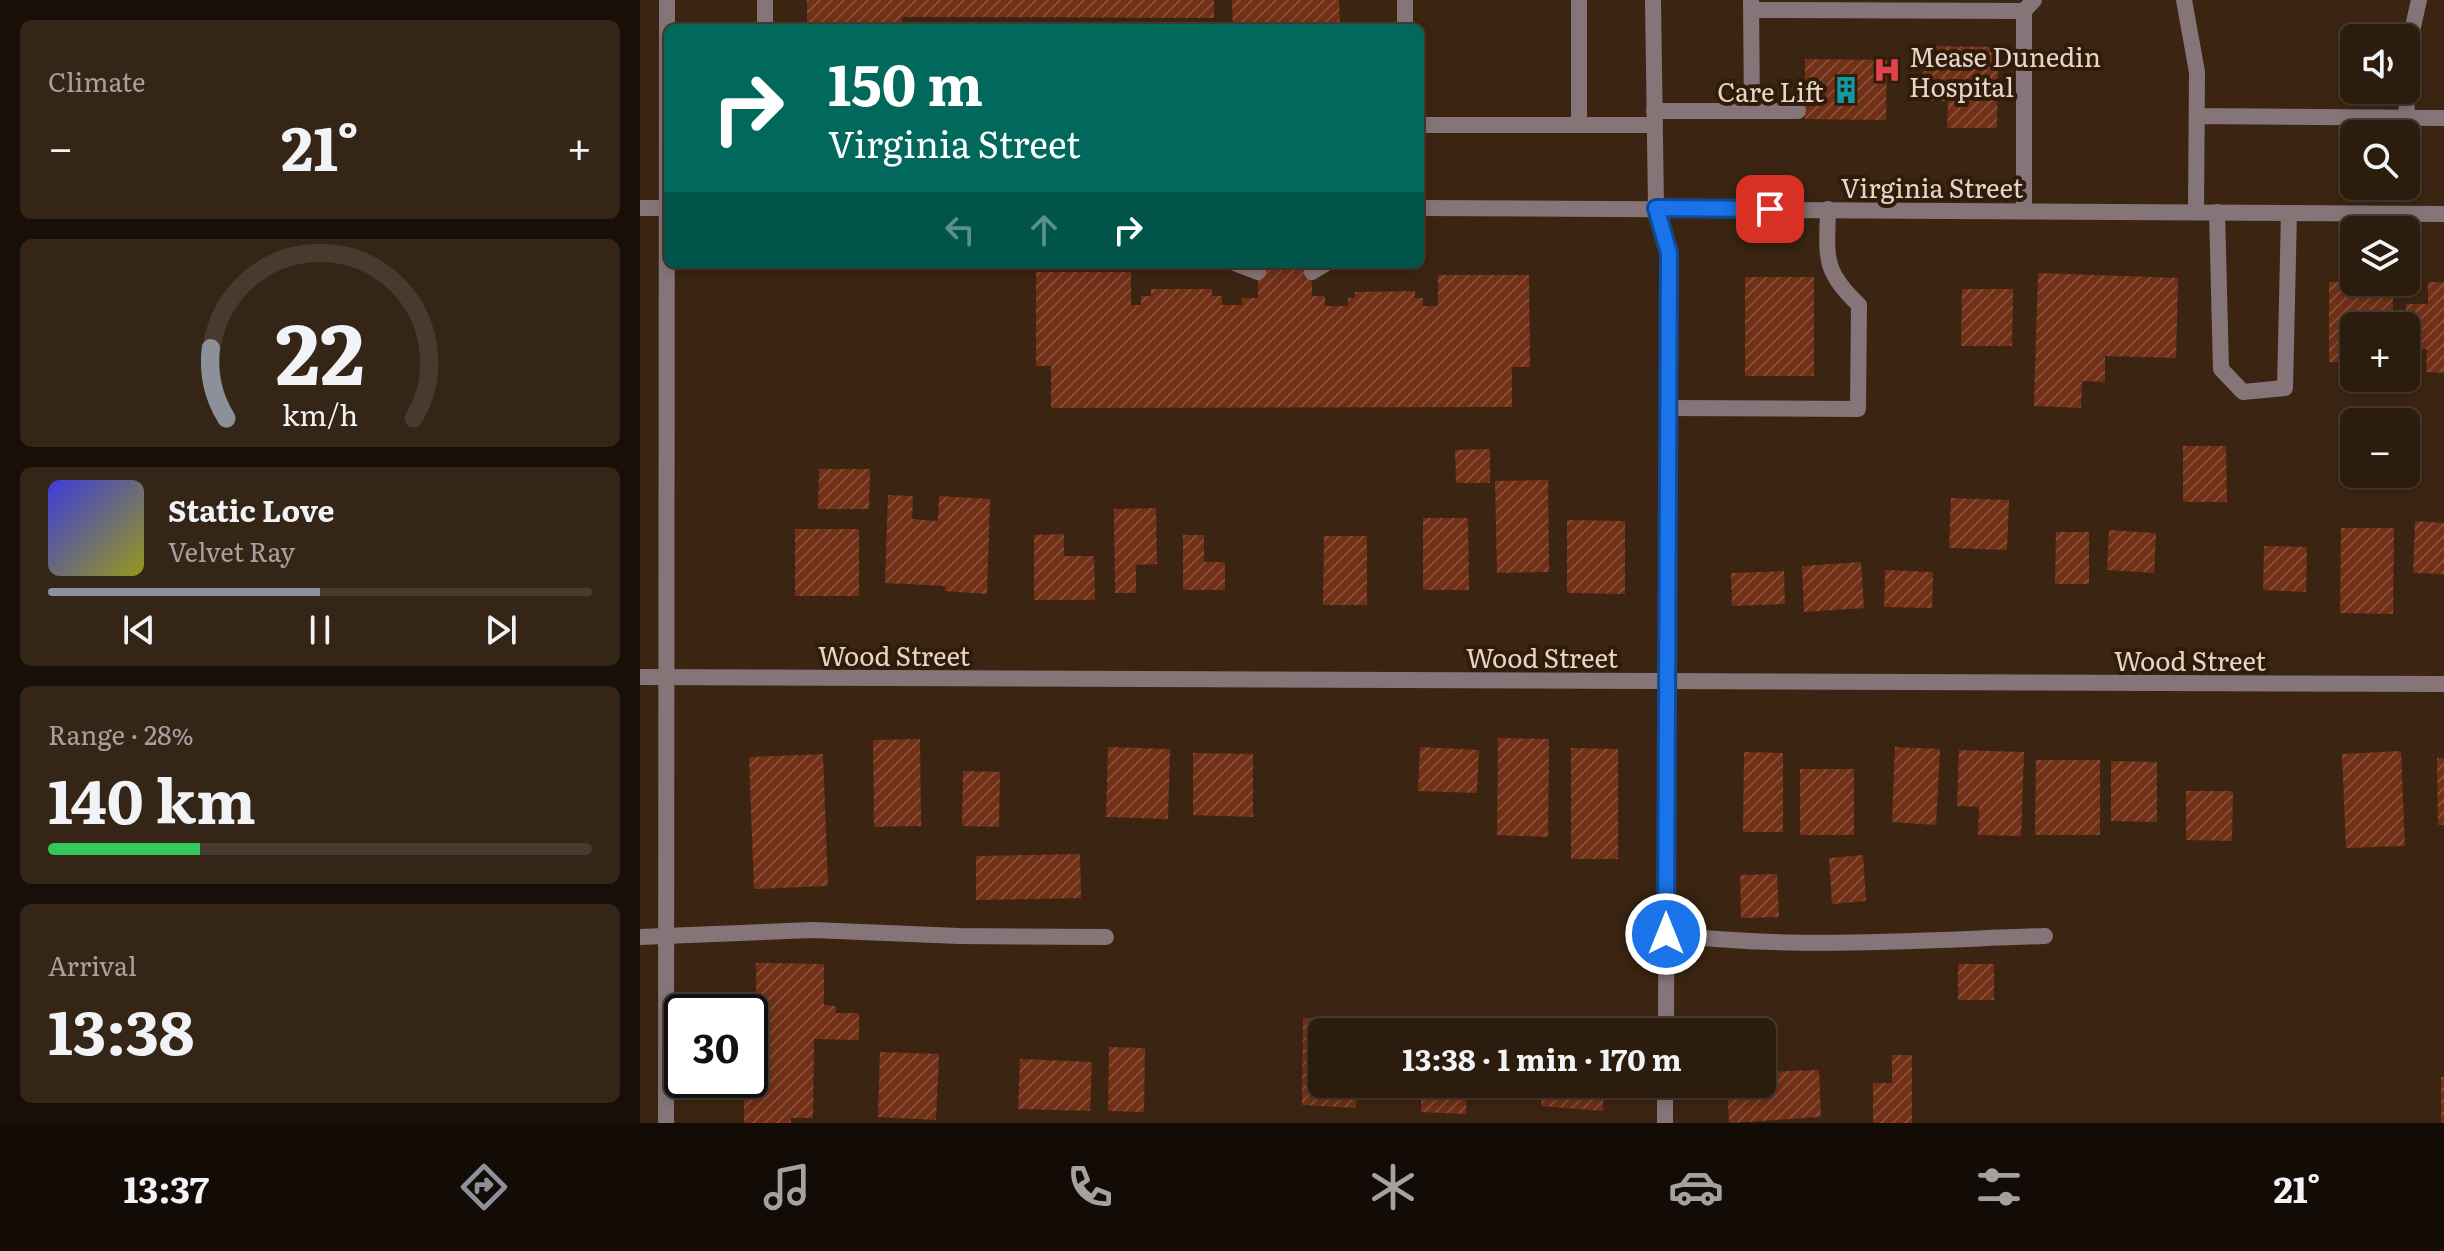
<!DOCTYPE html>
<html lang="en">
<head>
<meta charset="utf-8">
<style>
	body { margin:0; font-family:Literata,serif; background:#342517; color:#f1f3f6; height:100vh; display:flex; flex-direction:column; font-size:30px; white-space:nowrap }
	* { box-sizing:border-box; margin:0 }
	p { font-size:26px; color:#a6a19e }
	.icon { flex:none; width:44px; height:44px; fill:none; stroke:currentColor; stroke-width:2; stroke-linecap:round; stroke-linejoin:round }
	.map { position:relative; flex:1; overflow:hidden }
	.panel { display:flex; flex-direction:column; gap:20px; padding:20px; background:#180f08; width:640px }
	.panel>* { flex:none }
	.top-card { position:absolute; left:24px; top:24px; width:760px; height:244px; border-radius:12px; box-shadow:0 4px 12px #0003,0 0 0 2px #483a2e; background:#00695c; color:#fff; overflow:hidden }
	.buttons { position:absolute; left:1700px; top:24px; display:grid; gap:16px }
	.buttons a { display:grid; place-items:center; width:80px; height:80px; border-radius:12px; background:#2c1c0e; box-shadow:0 4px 12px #0003,0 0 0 2px #483a2e; font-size:40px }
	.speed { position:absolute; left:24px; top:994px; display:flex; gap:16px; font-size:40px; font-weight:700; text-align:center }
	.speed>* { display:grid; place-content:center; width:104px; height:104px; border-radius:50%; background:#2c1c0e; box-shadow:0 4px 12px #0003,0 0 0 2px #483a2e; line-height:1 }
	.speed .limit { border:4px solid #111; border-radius:12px; background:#fff; color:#111 }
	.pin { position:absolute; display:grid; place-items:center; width:68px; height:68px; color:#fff; margin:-34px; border-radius:16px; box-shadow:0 4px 12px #0006 }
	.me { position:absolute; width:88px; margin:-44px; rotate:0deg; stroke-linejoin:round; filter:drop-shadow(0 0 6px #0008) }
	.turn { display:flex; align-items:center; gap:28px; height:168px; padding:0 32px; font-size:36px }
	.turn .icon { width:104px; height:104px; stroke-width:2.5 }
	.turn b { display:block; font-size:56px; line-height:68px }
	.lanes { display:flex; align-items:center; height:76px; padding:0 32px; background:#0003; justify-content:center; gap:40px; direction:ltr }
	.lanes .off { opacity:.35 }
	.big { font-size:60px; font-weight:700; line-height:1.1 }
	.panel .widget { flex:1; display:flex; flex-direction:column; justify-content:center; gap:12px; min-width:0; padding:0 28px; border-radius:12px; background:#342517 }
	.panel .dial { align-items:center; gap:0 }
	.dial svg { height:208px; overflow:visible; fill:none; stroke:#483a2e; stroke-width:7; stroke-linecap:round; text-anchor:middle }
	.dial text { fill:#f1f3f6; stroke:none }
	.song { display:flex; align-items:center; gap:24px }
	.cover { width:96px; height:96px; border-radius:12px; background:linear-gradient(135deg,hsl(240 70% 55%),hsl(60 70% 35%)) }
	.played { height:8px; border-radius:4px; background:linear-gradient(90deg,#8c9099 50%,#483a2e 50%) }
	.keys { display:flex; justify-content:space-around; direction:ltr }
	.heat { display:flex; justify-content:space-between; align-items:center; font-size:44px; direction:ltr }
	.charge { height:12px; border-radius:6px; background:linear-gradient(90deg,#34c759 28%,#483a2e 0) }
	.trip { position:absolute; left:668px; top:1018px; width:468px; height:80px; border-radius:12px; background:#2c1c0e; box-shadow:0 4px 12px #0003,0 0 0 2px #483a2e; font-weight:700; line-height:80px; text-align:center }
	.tabs { display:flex; height:128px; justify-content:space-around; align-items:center; background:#120b06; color:#a6a19e }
	.tabs .icon { width:56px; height:56px }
	.tabs .current { color:#8c9099 }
	.tabs b { font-size:36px; color:#f1f3f6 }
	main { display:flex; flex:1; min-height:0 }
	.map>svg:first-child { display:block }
	.building { fill:url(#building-hatch) }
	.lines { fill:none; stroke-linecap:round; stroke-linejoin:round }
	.service { stroke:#857578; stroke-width:16 }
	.minor { stroke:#857578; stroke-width:16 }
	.tertiary { stroke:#857578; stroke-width:16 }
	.route-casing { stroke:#114b97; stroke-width:20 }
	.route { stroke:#1a73e8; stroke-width:14 }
	.labels { text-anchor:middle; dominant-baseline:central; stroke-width:8; stroke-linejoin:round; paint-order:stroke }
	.poi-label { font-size:26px; fill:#e4d6ca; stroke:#301c08; text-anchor:start }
	.street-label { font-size:26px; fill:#e4d6ca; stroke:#301c08 }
</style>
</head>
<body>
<main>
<section class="panel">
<div class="widget"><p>Climate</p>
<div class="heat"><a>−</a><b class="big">21°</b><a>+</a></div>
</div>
<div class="widget dial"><svg viewBox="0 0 100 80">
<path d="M14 69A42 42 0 1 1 86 69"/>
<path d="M14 69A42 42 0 0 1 8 42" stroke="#8c9099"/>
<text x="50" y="56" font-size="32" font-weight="700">22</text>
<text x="50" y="72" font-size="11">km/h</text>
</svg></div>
<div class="widget">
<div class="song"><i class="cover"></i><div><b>Static Love</b><p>Velvet Ray</p></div></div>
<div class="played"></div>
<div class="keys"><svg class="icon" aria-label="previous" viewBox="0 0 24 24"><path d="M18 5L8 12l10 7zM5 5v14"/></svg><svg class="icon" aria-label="pause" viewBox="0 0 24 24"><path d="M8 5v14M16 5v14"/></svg><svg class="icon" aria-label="next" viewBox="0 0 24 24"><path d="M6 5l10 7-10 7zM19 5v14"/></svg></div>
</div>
<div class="widget"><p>Range · 28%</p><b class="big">140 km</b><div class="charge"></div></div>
<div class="widget"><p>Arrival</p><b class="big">13:38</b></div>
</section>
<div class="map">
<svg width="1804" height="1123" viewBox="0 0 1804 1123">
	<defs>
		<pattern id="building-hatch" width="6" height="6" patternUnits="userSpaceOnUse" patternTransform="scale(2)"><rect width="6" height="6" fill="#712f16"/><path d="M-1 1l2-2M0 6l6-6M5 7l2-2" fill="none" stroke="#854c37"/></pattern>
	</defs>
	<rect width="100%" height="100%" fill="#3b2512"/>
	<path class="building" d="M 167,0 L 574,0 L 574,18 L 262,17 L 262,28 L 176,28 L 176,22 L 167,22 Z
		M 592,0 L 699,0 L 700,28 L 593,28 Z
		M 1284,46 L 1358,47 L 1357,128 L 1307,128 L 1308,101 L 1283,101 Z
		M 1165,59 L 1247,60 L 1246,120 L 1165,119 Z
		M 618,264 L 672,264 L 672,296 L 685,296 L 685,306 L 708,306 L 708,298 L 715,298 L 715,292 L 775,291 L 775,298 L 783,298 L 783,306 L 798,306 L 798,275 L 889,275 L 890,367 L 872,367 L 872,407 L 411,408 L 411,366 L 396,366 L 396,272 L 491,272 L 491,305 L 501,305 L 501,296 L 511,296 L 511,289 L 572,289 L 572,296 L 582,296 L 582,305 L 602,305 L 602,298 L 618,298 Z
		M 1398,273 L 1538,278 L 1536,358 L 1465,356 L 1465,382 L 1442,381 L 1441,408 L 1394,406 Z
		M 1105,277 L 1174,277 L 1174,376 L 1105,376 Z
		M 1689,282 L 1753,282 L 1753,326 L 1714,326 L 1714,362 L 1689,362 Z
		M 1788,282 L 1804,282 L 1804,373 L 1786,372 L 1787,349 L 1766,349 L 1766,304 L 1788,304 Z
		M 1322,289 L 1373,289 L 1372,346 L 1321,346 Z
		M 1543,446 L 1586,446 L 1587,502 L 1543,502 Z
		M 850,449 L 850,483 L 816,483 L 815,450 Z
		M 179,469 L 230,469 L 229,509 L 178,509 Z
		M 908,480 L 909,572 L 857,573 L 855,481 Z
		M 248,495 L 273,496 L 272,519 L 298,521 L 299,496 L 350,499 L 347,594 L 305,591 L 305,586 L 245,583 Z
		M 1311,498 L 1369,500 L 1367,550 L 1309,548 Z
		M 516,508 L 517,564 L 496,565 L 496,593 L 475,593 L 474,509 Z
		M 783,518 L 828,518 L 829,590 L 783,590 Z
		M 927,520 L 985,521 L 985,594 L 927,593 Z
		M 1775,521 L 1804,523 L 1804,574 L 1773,573 Z
		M 1701,528 L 1754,528 L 1753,614 L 1700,613 Z
		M 155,529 L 219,529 L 219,596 L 155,596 Z
		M 1469,530 L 1516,533 L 1514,573 L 1467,570 Z
		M 1416,532 L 1449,532 L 1449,584 L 1415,584 Z
		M 424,534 L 424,556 L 454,556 L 455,600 L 394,600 L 394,535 Z
		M 543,535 L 564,535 L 564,562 L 585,562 L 585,590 L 543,590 Z
		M 684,536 L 727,536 L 727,605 L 683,605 Z
		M 1624,546 L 1667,547 L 1666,592 L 1623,590 Z
		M 1221,562 L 1224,608 L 1164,612 L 1162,566 Z
		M 1245,570 L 1293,572 L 1292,608 L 1244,607 Z
		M 1144,571 L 1145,604 L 1092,606 L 1091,573 Z
		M 858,738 L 909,739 L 908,837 L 857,835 Z
		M 280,739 L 281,826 L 234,827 L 233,740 Z
		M 468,747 L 530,749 L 528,819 L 466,817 Z
		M 780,747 L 839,750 L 837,793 L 778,791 Z
		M 1255,747 L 1300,749 L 1296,825 L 1252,822 Z
		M 931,748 L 978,749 L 978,859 L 931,859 Z
		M 1319,750 L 1384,752 L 1381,836 L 1338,835 L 1339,807 L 1317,806 Z
		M 1761,751 L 1765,846 L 1706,848 L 1702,754 Z
		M 1104,752 L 1143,753 L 1143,832 L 1103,832 Z
		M 553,753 L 613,754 L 613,817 L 553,815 Z
		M 183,754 L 188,886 L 114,889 L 109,757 Z
		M 1797,758 L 1804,758 L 1804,825 L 1798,825 Z
		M 1396,760 L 1460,760 L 1460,835 L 1395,835 Z
		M 1471,761 L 1517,762 L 1517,822 L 1471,821 Z
		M 1160,769 L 1214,769 L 1214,835 L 1160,835 Z
		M 323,771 L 360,772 L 359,827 L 322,826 Z
		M 1546,791 L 1593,791 L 1592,841 L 1546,840 Z
		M 440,854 L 441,898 L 336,900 L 336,856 Z
		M 1223,855 L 1226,901 L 1192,904 L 1189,858 Z
		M 1137,874 L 1139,917 L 1101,918 L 1100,875 Z
		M 116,963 L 184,964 L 184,1005 L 196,1006 L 196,1013 L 219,1013 L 219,1040 L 174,1039 L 173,1118 L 151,1118 L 151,1123 L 104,1123 L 104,1093 L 117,1093 Z
		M 1318,964 L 1354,964 L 1354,1000 L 1318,1000 Z
		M 905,1017 L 931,1019 L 930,1032 L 905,1032 Z
		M 663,1018 L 717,1019 L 717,1032 L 682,1032 L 682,1084 L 717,1084 L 716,1108 L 662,1105 Z
		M 469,1047 L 505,1048 L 504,1112 L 468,1111 Z
		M 240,1052 L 299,1054 L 296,1120 L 238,1117 Z
		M 1252,1055 L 1272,1055 L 1272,1123 L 1233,1123 L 1233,1083 L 1252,1083 Z
		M 380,1059 L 452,1062 L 450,1111 L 378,1109 Z
		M 1179,1070 L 1181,1117 L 1089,1123 L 1087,1084 L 1122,1084 L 1122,1072 Z
		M 1801,1077 L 1804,1077 L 1804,1123 L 1801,1123 Z
		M 781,1084 L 826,1084 L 826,1114 L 781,1112 Z
		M 902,1084 L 964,1084 L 963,1111 L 901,1106 Z"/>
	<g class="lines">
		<path class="service" d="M 125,0 L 125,28
			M 765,0 L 765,28
			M 939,0 L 939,125
			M 1544,0 L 1557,72 L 1556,212
			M 1111,1 L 1112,111
			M 1111,10 L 1384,11
			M 1766,58 L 1779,0
			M 1766,88 L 1767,118
			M 1014,111 L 1158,111
			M 1557,116 L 1804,118
			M 780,125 L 1015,125
			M 1384,211 L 1384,11 L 1394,0
			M 1577,212 L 1581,369 L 1603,392 L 1645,388 L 1649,213
			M 597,264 L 618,272
			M 672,272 L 685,264
			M 1029,408 L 1218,409 L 1219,305 C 1182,270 1187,257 1188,209
			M 1026,934 C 1152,950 1279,940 1405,936
			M 0,937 L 173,930 L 319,936 L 466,937"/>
		<path class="minor" d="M 1013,0 L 1016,208 L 1029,253 L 1026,1032
			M 0,677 L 1804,684
			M 1025,1123 L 1025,1084"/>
		<path class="tertiary" d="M 0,208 L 28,208
			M 780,208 L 1804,214
			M 26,1123 L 27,0"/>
	</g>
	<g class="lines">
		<g class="route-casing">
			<path id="route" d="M 1026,934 L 1029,253 L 1016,208 L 1130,209"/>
		</g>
		<use href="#route" class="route"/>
	</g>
	<defs>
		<g id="hospital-bare" transform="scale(2.16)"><path d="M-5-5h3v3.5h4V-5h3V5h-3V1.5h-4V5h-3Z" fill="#e0444e" stroke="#301c08" stroke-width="2.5" paint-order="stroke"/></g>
		<g id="building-bare" transform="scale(2.16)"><path d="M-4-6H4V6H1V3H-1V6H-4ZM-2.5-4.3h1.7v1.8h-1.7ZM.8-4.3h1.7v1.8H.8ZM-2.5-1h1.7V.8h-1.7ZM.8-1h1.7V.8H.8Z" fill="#0f9aa8" stroke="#301c08" stroke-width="2.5" paint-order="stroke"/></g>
	</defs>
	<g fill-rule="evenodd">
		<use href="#hospital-bare" x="1247" y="70"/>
		<use href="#building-bare" x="1206" y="90"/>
	</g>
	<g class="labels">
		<g class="poi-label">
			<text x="1269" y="55">Mease Dunedin<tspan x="1269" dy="30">Hospital</tspan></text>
			<text x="1184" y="90" text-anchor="end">Care Lift</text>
		</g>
		<g class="street-label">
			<text x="1292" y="186">Virginia Street</text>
			<text x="254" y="654">Wood Street</text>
			<text x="902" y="656">Wood Street</text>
			<text x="1550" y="659">Wood Street</text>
		</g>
	</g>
</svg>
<div class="buttons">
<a><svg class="icon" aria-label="sound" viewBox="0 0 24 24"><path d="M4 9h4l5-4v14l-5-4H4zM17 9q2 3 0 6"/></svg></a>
<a><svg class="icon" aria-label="search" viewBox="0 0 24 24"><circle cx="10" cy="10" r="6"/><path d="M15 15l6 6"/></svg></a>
<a><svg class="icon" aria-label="layers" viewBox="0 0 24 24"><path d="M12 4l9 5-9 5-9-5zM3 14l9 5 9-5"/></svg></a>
<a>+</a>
<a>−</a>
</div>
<div class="speed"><div class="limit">30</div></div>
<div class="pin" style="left:1130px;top:209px;background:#d93025"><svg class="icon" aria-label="arrive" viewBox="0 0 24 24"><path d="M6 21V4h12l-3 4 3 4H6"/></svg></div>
<svg class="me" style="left:1026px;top:934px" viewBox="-20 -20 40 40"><circle r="17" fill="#1a73e8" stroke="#fff" stroke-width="3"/><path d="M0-11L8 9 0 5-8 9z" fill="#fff"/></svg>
<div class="trip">13:38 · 1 min · 170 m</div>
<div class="top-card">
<div class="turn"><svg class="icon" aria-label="right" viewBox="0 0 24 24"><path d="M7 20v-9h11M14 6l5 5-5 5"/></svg><div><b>150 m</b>Virginia Street</div></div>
<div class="lanes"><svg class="icon off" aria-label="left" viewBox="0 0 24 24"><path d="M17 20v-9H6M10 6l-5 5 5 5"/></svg><svg class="icon off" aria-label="ahead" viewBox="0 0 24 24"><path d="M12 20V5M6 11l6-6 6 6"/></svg><svg class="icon" aria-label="right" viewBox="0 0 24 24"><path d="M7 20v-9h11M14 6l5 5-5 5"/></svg></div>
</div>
</div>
</main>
<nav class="tabs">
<b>13:37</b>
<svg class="icon current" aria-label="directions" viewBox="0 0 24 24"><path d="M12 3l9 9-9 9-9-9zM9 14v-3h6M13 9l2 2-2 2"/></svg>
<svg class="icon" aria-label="music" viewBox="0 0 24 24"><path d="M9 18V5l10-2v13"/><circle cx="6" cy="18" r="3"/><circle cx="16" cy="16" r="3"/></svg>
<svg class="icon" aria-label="phone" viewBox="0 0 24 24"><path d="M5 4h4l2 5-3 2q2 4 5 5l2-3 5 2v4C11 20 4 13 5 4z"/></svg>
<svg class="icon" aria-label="climate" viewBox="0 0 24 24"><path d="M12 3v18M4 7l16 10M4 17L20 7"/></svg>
<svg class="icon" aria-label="car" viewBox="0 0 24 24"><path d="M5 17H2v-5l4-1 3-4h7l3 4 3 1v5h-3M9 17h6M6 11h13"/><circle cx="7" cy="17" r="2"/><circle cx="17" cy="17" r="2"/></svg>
<svg class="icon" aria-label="filters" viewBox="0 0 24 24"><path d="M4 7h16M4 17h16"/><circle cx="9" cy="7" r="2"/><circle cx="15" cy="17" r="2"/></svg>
<b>21°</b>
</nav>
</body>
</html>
